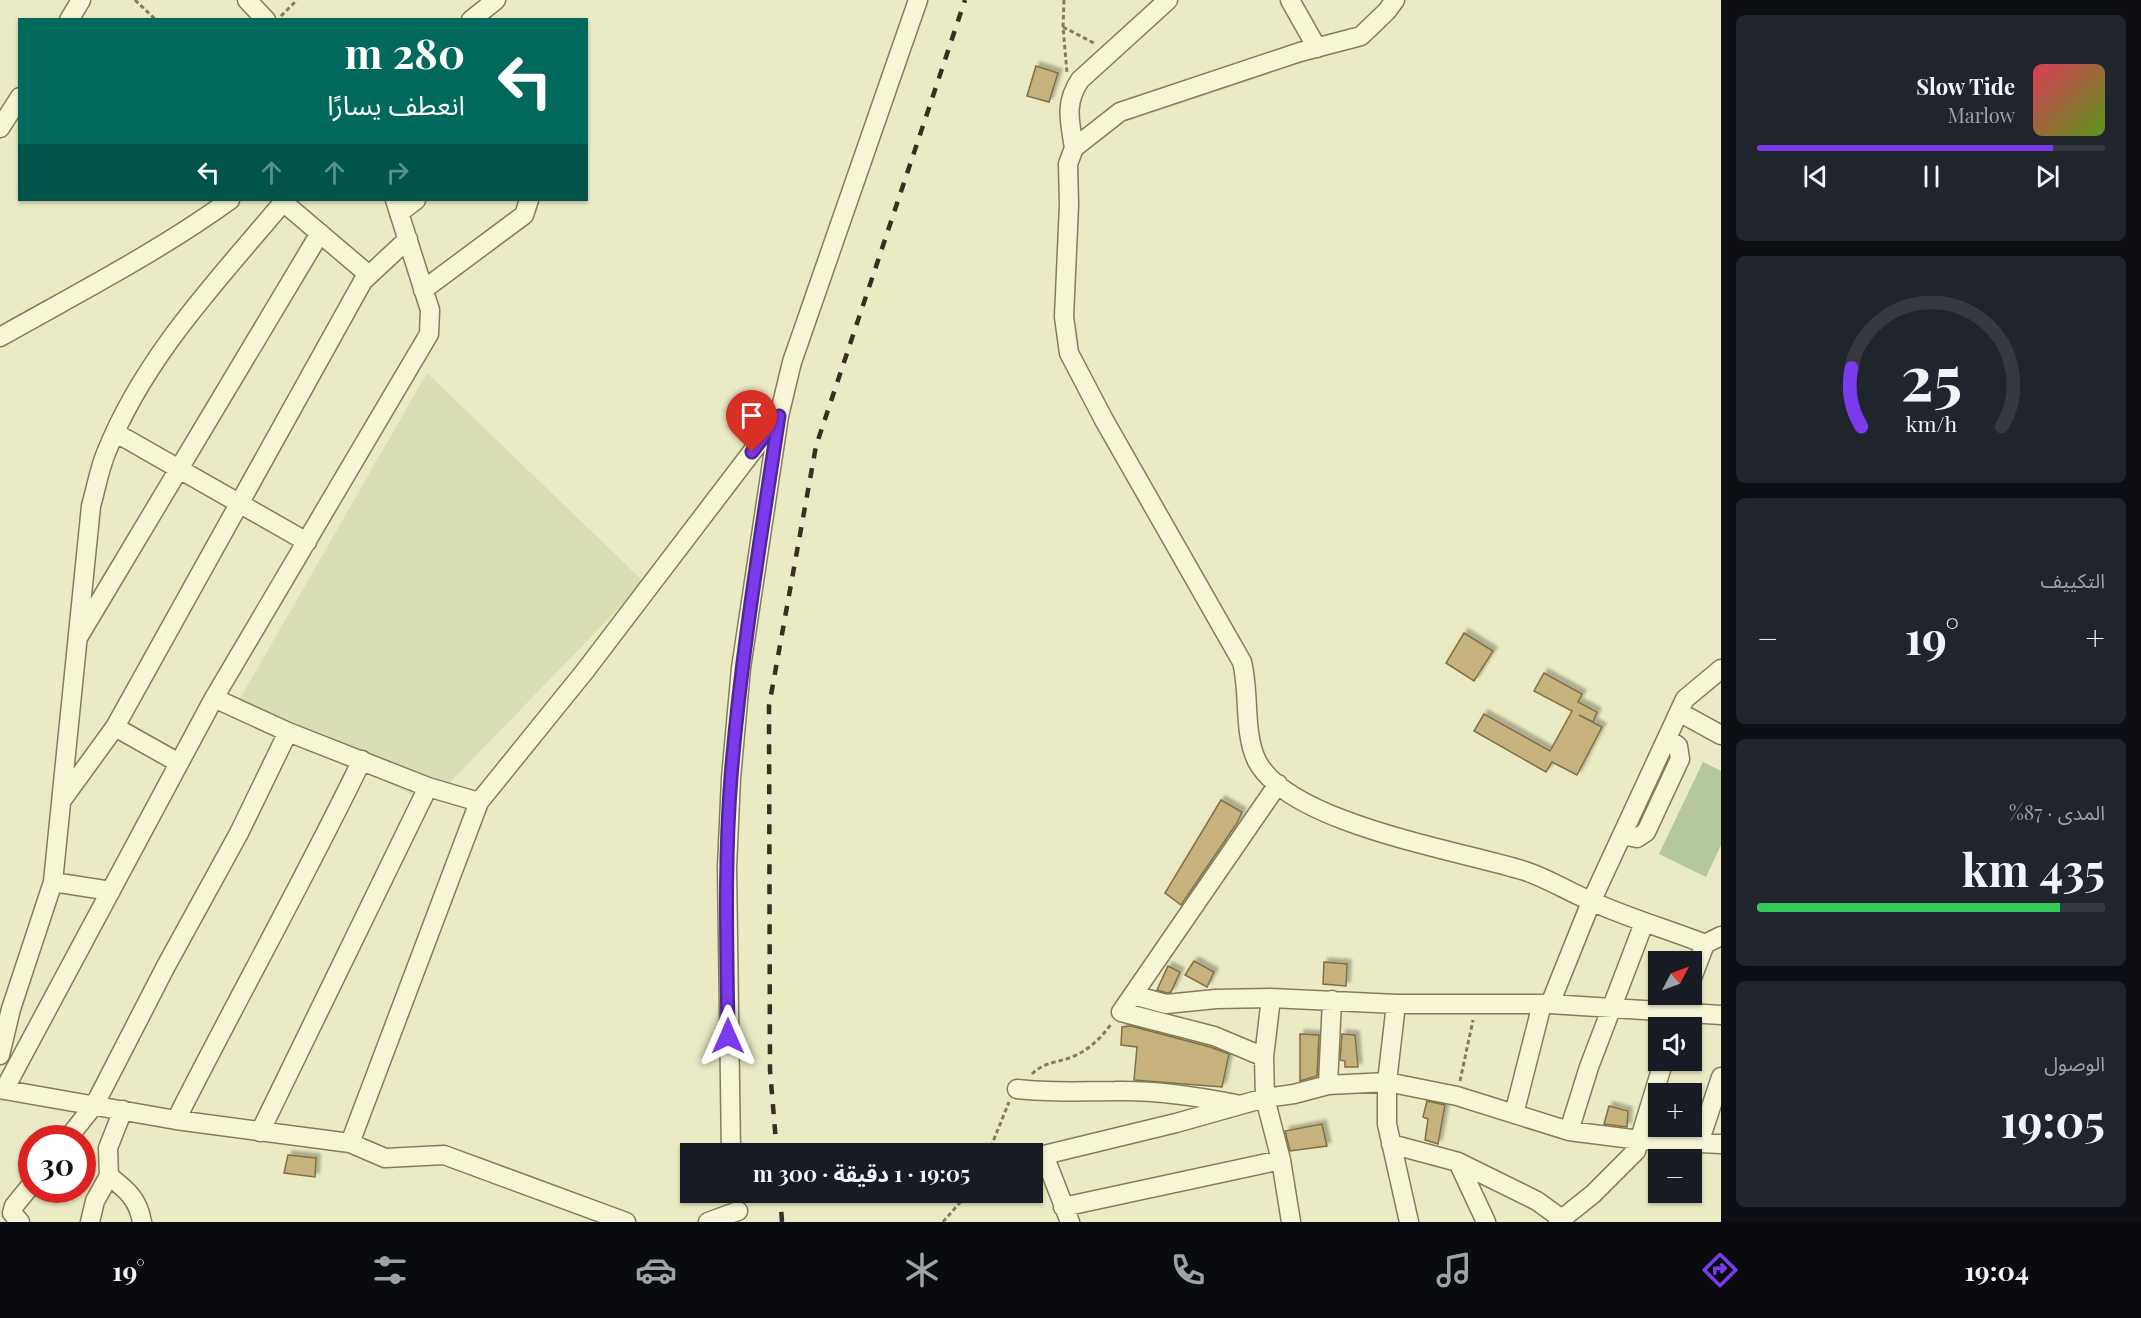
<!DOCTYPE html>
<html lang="ar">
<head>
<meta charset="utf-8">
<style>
	body { margin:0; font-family:"Playfair Display","Noto Sans Arabic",serif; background:#20242c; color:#f1f3f6; direction:rtl; height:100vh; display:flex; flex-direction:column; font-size:22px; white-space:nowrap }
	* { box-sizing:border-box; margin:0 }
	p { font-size:20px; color:#9ea1a6 }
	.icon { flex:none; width:33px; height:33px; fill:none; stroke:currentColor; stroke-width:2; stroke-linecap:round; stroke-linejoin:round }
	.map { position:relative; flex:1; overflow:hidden; direction:ltr }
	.drawer { display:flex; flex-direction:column; gap:15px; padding:15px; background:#0d0f14; width:420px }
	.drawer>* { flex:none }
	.guide { position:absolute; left:18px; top:18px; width:570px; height:183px; border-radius:0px; box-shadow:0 2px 4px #0004; direction:rtl; background:#00695c; color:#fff; overflow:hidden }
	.needle { width:39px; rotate:49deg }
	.controls { position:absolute; left:1648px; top:951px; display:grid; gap:12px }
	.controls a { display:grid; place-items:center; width:54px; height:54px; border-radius:0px; background:#171b24; box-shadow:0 2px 4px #0004; font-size:30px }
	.speed { position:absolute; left:18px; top:1125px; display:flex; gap:12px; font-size:30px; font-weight:700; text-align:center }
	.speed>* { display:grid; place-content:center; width:78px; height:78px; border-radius:50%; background:#171b24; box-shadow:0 2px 4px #0004; line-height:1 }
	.speed .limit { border:9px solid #d22; background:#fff; color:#111 }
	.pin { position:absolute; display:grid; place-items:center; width:51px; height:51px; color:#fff; margin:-62px -26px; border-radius:50% 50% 50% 0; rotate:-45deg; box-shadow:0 0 6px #0007 }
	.pin .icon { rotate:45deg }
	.me { position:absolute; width:66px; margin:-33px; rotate:0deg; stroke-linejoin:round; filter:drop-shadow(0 0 4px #0008) }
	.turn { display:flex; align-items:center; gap:21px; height:126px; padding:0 24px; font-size:27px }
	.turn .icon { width:78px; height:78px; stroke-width:2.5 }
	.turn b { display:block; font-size:42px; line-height:51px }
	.lanes { display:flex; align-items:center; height:57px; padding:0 24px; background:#0003; justify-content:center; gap:30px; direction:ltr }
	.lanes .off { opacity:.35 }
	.big { font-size:45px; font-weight:700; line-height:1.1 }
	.drawer .widget { flex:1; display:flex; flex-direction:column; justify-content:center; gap:9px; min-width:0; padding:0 21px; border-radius:9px; background:#20242c }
	.drawer .dial { align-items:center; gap:0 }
	.dial svg { height:156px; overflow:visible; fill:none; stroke:#363941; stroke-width:7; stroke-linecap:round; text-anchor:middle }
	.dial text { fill:#f1f3f6; stroke:none }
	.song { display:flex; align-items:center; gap:18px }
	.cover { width:72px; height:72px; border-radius:9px; background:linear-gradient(135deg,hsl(350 70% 55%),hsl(90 70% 35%)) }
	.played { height:6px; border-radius:3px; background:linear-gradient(90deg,#7c3aed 85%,#363941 85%) }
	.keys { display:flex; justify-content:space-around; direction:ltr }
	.heat { display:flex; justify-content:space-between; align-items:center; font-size:33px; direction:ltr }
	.charge { height:9px; border-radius:4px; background:linear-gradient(90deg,#34c759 87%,#363941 0) }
	.trip { position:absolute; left:680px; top:1143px; width:363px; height:60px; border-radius:0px; background:#171b24; box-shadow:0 2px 4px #0004; font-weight:700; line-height:60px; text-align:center; direction:rtl }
	.dock { display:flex; height:96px; justify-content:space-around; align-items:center; background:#090b0e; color:#9ea1a6 }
	.dock .icon { width:42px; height:42px }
	.dock .selected { color:#7c3aed }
	.dock b { font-size:27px; color:#f1f3f6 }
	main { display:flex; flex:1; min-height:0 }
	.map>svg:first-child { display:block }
	.farmland { fill:#d9dfb2 }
	.green { fill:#b4c899 }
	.building { fill:#c6b27d; stroke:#816f44; stroke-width:1.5; filter:url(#shadow) }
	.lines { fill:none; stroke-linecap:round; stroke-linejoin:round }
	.minor-casing { stroke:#847d5c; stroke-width:21 }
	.path { stroke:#847d5c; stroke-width:3; stroke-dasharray:4.5 3; stroke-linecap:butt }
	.minor { stroke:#f6f6d7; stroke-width:18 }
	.rail { stroke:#35301f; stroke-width:4.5; stroke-dasharray:10 10; stroke-linecap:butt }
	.route-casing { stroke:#51269a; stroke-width:15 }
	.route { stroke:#7c3aed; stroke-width:10 }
</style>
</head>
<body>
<main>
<section class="drawer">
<div class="widget">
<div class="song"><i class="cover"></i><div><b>Slow Tide</b><p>Marlow</p></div></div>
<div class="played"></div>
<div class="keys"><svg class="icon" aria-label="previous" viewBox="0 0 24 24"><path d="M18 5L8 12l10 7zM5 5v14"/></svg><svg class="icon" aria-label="pause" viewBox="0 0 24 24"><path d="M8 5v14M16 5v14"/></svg><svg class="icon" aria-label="next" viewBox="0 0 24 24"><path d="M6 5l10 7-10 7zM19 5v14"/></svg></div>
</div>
<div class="widget dial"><svg viewBox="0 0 100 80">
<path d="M14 69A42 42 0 1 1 86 69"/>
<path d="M14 69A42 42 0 0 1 9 39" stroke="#7c3aed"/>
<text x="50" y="56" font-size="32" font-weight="700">25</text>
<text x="50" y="72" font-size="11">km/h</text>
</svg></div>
<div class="widget"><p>التكييف</p>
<div class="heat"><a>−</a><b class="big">19°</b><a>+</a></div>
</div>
<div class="widget"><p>المدى · 87%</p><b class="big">435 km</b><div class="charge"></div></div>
<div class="widget"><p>الوصول</p><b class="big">19:05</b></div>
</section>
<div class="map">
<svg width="1721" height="1222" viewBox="0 0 1721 1222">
	<defs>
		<filter id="shadow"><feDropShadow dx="4" dy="-4" stdDeviation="1.5" flood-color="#0004"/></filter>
	</defs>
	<rect width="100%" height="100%" fill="#eaeac4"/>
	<path class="farmland" d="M 427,373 L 644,582 L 429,804 L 237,704 Z"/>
	<path class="green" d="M 1703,762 L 1721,771 L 1721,845 L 1706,877 L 1659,854 Z"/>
	<path class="building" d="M 1036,66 L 1058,73 L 1049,102 L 1027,96 Z
		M 1464,633 L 1493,651 L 1474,681 L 1446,663 Z
		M 1544,673 L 1582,694 L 1578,702 L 1597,712 L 1593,722 L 1579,715 L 1602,727 L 1577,775 L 1552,762 L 1546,772 L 1474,731 L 1484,714 L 1550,751 L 1572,711 L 1534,691 Z
		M 1221,800 L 1242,812 L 1237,823 L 1181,905 L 1165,893 Z
		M 1194,961 L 1214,972 L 1207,987 L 1185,975 Z
		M 1324,962 L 1347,964 L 1346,986 L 1323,984 Z
		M 1168,966 L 1180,972 L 1171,992 L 1167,993 L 1157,990 Z
		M 1131,1026 L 1210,1047 L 1229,1054 L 1222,1087 L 1134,1080 L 1137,1047 L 1121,1045 L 1122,1027 Z
		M 1300,1034 L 1319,1035 L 1317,1076 L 1300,1081 Z
		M 1342,1034 L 1355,1035 L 1358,1067 L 1345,1067 L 1345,1061 L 1340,1060 Z
		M 1427,1101 L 1445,1105 L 1438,1144 L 1425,1140 L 1428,1119 L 1423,1117 Z
		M 1609,1106 L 1628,1111 L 1627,1127 L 1604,1124 Z
		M 1322,1124 L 1327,1146 L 1290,1151 L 1285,1131 Z
		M 288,1155 L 316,1158 L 315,1177 L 284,1173 Z"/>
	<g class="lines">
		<g class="minor-casing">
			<path id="minor" d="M 247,0 L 266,20
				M 1290,0 L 1317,48
				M 1395,0 L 1387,11 L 1361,36 L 1300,52 L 1120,112 L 1074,148 L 1068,164 L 1069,205 L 1064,317 L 1069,353 L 1104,420 L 1242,662 C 1250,693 1243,733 1257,761 C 1290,824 1458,850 1525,871 C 1547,878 1569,892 1591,901 C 1628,918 1667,929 1705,944
				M 69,20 L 81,0
				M 471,20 L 496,0
				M 0,128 L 20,97
				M 1074,148 C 1070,121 1064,104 1080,80 L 1168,0
				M 283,202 L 369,275
				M 399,213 L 416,200
				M 423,290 L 524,215 L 529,200
				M 0,337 C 78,293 158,252 230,200
				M 116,433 L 307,542
				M 79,636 L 320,233
				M 214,698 L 288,732
				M 1679,712 L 1721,735
				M 115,727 L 179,763
				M 428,787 L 479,802
				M 62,800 L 115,727 L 363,281 L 408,239
				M 1622,835 L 1637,838 L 1646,832 L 1680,759 L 1678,746 L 1667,738
				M 53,882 L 111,891
				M 1692,978 L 1705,944 L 1721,936
				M 1133,995 L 1166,1004 L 1216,999 L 1271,998 L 1396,1004 L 1550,1004 L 1721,1015
				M 1271,998 L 1264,1057 L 1265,1098 L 1281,1160 L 1291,1222
				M 1396,1004 L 1387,1082 L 1387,1124 L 1409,1222
				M 1550,1004 L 1591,902 L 1685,699 L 1721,669
				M 1674,1028 L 1685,994
				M 0,1055 L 11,1009 L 53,882 L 91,506 C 96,489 99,470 106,453 C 145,355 219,279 285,200
				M 1264,1057 L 1214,1036 L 1121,1012 L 1278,784
				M 1328,1085 L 1332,1000
				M 0,1089 L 176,1120 L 350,1143 L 385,1158 L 444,1155 L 626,1222
				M 1017,1089 C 1050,1093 1082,1091 1115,1091 C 1156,1090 1196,1096 1236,1104
				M 4,1090 L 214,698 L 429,334 L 430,310 L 395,200
				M 123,1110 L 108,1148 L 109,1176 C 127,1190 138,1199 142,1222
				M 1514,1114 L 1542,1004
				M 176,1120 C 237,999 303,882 362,760
				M 1569,1131 L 1589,1067 L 1644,923
				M 68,1138 L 95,1104 L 166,966 L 239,833 L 288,732 L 428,787 L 260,1132
				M 350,1143 L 479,802 L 585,671 L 777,419
				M 1699,1143 L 1721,1077
				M 1391,1144 L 1458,1162 L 1537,1201 L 1562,1219
				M 731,1154 L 727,867 L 731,778 L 741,668 L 779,416 L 792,362 L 918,0
				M 1458,1162 L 1486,1222
				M 1063,1207 L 1281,1160
				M 20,1222 L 12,1213 L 14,1206 L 32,1184
				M 90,1222 L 95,1201 L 109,1176
				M 708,1222 L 738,1211
				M 1070,1222 L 1044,1155 L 1176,1123 L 1265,1098 L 1294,1094 L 1328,1085 L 1387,1082 L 1457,1096 L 1569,1131 L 1640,1140 L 1721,1144
				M 1558,1222 L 1593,1194 L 1636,1151 L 1664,1060"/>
		</g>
		<path class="path" d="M 135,0 L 156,20
			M 1064,0 L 1063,27 L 1067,73
			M 281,16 L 297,0
			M 1063,27 L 1096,44
			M 1032,1074 C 1044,1062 1056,1063 1072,1057 C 1089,1050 1101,1038 1112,1023
			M 1460,1081 L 1473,1020
			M 988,1154 L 1009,1102
			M 943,1222 L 969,1192"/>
		<use href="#minor" class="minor"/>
		<path class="rail" d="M 777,1154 L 770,1070 L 769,706 L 816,446 L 965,0
			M 780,1192 L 782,1222"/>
	</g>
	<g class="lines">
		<g class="route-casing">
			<path id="route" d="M 728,1036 C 727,950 724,863 731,777 C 741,655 761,536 779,416 L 752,452"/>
		</g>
		<use href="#route" class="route"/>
	</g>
</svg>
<div class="controls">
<a><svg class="needle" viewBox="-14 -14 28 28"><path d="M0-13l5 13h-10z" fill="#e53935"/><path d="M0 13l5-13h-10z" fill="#9ea1a6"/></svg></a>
<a><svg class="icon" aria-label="sound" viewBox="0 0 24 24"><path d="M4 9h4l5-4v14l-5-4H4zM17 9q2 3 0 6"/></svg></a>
<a>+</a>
<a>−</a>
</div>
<div class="speed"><div class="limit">30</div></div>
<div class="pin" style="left:752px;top:452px;background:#d93025"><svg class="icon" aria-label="arrive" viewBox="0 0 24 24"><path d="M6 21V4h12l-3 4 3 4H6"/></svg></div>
<svg class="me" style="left:728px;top:1036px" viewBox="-20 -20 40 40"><path d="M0-17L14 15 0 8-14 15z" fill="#7c3aed" stroke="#fff" stroke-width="4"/></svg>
<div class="trip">19:05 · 1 دقيقة · 300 m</div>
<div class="guide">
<div class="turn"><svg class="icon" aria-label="left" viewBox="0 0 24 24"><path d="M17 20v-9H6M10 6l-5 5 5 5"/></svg><div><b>280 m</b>انعطف يسارًا</div></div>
<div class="lanes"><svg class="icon" aria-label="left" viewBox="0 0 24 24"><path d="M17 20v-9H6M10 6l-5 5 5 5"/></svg><svg class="icon off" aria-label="ahead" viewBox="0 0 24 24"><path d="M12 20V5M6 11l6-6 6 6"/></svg><svg class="icon off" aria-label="ahead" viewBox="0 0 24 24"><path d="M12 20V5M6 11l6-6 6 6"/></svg><svg class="icon off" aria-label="right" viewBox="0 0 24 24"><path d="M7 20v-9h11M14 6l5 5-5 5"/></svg></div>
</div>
</div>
</main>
<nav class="dock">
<b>19:04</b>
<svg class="icon selected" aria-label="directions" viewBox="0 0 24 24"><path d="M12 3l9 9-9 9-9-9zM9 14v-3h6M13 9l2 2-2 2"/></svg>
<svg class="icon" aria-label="music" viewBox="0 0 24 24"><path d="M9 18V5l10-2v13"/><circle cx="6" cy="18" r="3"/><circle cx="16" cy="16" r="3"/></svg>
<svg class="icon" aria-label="phone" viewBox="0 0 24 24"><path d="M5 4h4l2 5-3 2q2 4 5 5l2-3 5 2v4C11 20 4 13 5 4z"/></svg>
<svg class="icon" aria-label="climate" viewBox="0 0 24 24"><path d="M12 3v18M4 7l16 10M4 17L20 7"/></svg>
<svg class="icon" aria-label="car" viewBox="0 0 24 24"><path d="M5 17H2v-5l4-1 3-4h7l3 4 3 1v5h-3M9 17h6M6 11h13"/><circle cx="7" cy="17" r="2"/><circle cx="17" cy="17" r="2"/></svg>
<svg class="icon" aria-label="filters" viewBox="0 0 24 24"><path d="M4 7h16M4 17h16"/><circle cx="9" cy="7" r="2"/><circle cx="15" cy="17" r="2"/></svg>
<b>19°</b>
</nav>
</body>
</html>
